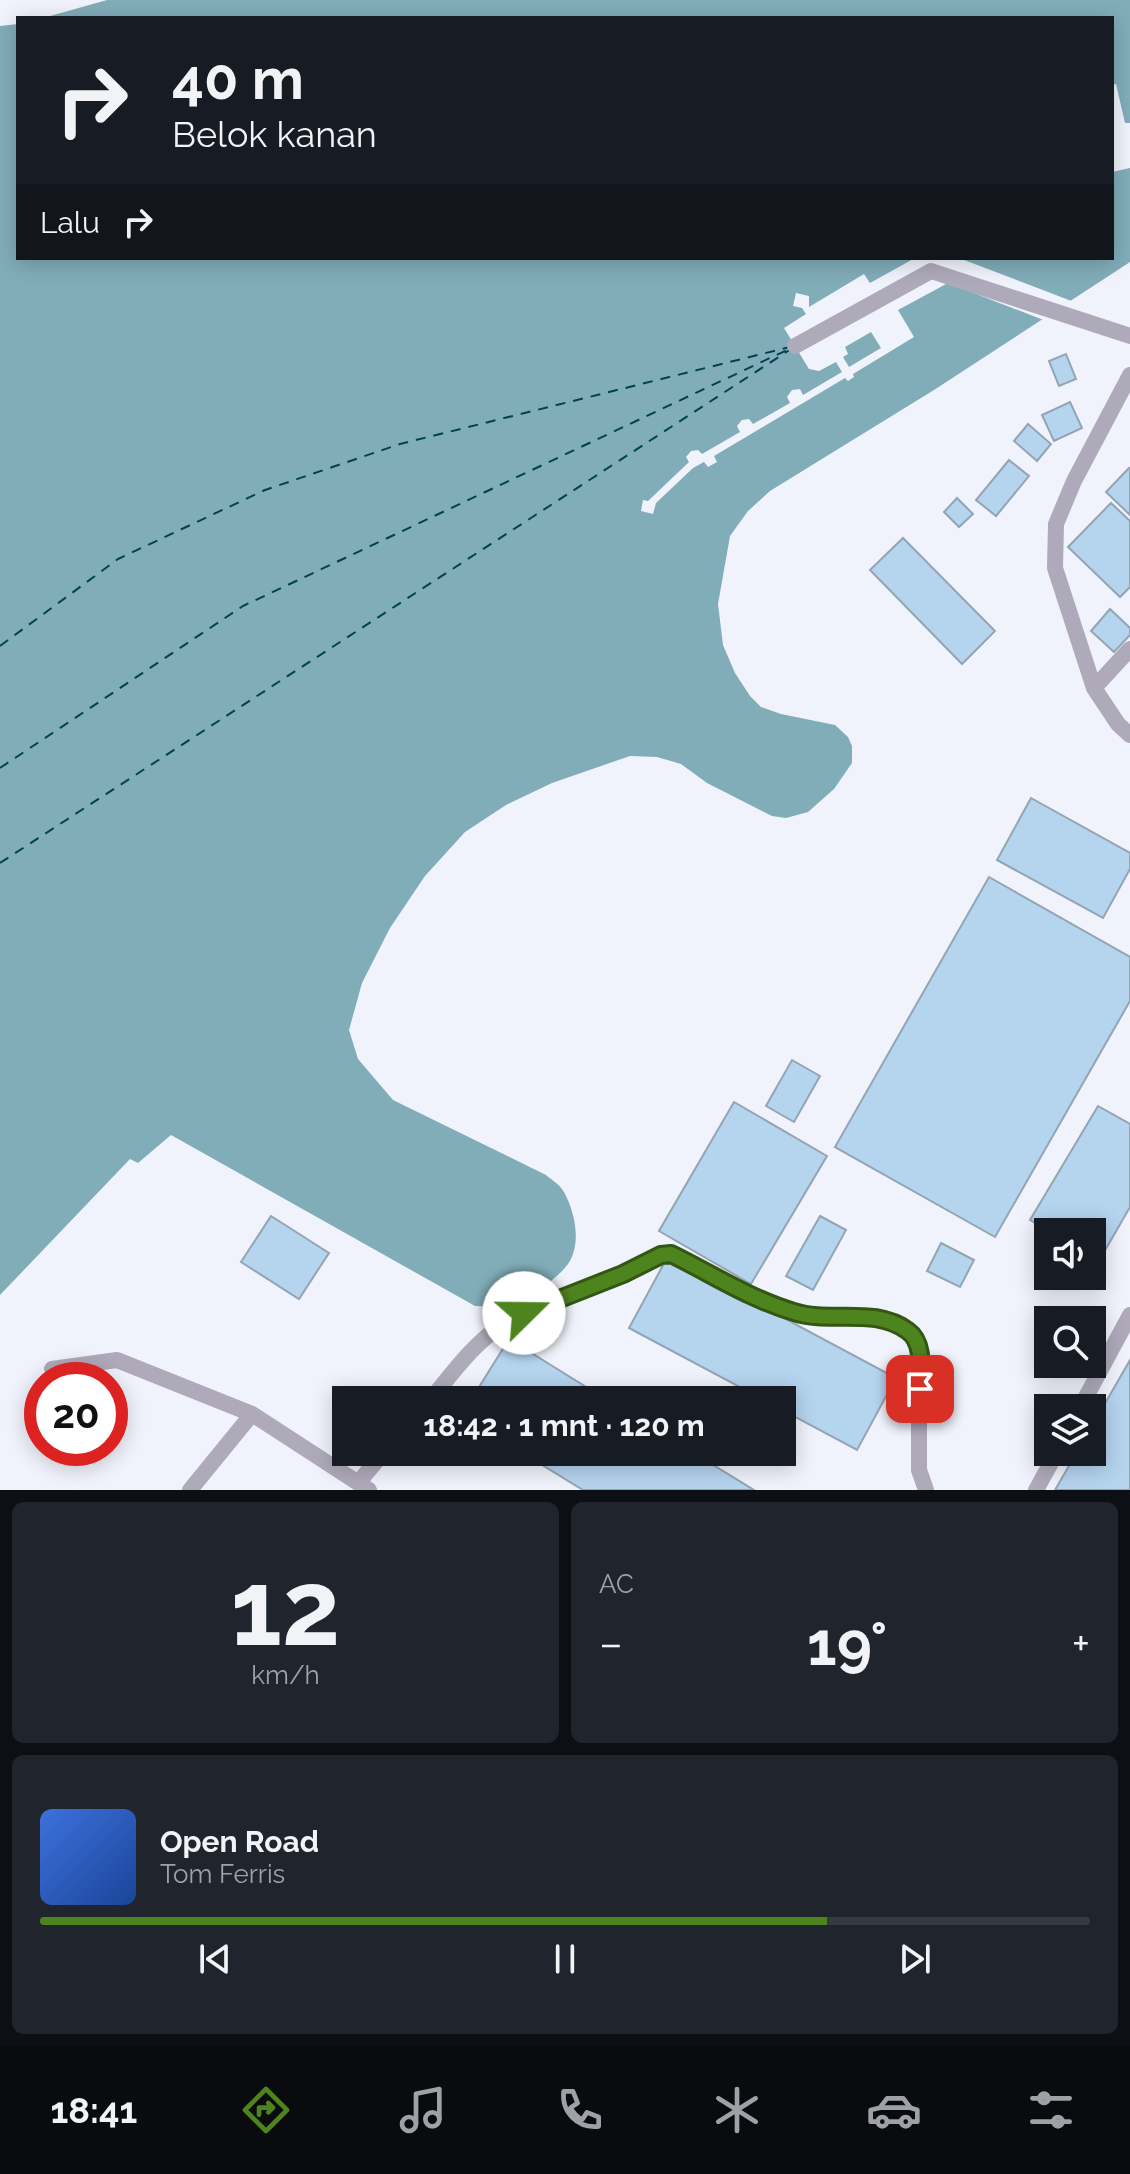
<!DOCTYPE html>
<html lang="id">
<head>
<meta charset="utf-8">
<style>
	body { margin:0; font-family:Raleway,sans-serif; background:#20242c; color:#f1f3f6; height:100vh; display:flex; flex-direction:column; font-size:30px; white-space:nowrap }
	* { box-sizing:border-box; margin:0 }
	p { font-size:26px; color:#9ea1a6 }
	.icon { flex:none; width:44px; height:44px; fill:none; stroke:currentColor; stroke-width:2; stroke-linecap:round; stroke-linejoin:round }
	.map { position:relative; height:1490px; overflow:hidden }
	.drawer { display:flex; flex-direction:column; gap:12px; padding:12px; background:#0d0f14; flex:1 }
	.drawer>* { flex:none }
	.hud { position:absolute; left:16px; top:16px; width:1098px; height:244px; border-radius:0px; box-shadow:0 4px 20px #0003; background:#171b24; color:#f1f3f6; overflow:hidden }
	.buttons { position:absolute; left:1034px; top:1218px; display:grid; gap:16px }
	.buttons a { display:grid; place-items:center; width:72px; height:72px; border-radius:0px; background:#171b24; box-shadow:0 4px 20px #0003; font-size:40px }
	.speed { position:absolute; left:24px; top:1362px; display:flex; gap:16px; font-size:40px; font-weight:700; text-align:center }
	.speed>* { display:grid; place-content:center; width:104px; height:104px; border-radius:50%; background:#171b24; box-shadow:0 4px 20px #0003; line-height:1 }
	.speed .limit { border:12px solid #d22; background:#fff; color:#111 }
	.pin { position:absolute; display:grid; place-items:center; width:68px; height:68px; color:#fff; margin:-34px; border-radius:16px; box-shadow:0 4px 12px #0006 }
	.me { position:absolute; width:88px; margin:-44px; rotate:68deg; stroke-linejoin:round; filter:drop-shadow(0 0 6px #0008) }
	.turn { display:flex; align-items:center; gap:28px; height:168px; padding:0 24px; font-size:36px }
	.turn .icon { width:104px; height:104px; stroke-width:2.5 }
	.turn b { display:block; font-size:56px; line-height:68px }
	.then { display:flex; align-items:center; height:76px; padding:0 24px; background:#0003; gap:16px; font-size:30px }
	.big { font-size:60px; font-weight:700; line-height:1.1 }
	.drawer .tile { flex:1; display:flex; flex-direction:column; justify-content:center; gap:12px; min-width:0; padding:0 28px; border-radius:12px; background:#20242c }
	.drawer .dial { align-items:center; gap:0 }
	.dial b { font-size:104px; line-height:1 }
	.song { display:flex; align-items:center; gap:24px }
	.cover { width:96px; height:96px; border-radius:12px; background:linear-gradient(135deg,hsl(220 70% 55%),hsl(220 70% 35%)) }
	.played { height:8px; border-radius:4px; background:linear-gradient(90deg,#4e841d 75%,#363941 75%) }
	.keys { display:flex; justify-content:space-around; direction:ltr }
	.heat { display:flex; justify-content:space-between; align-items:center; font-size:44px; direction:ltr }
	.drawer .tiles { flex:1; display:grid; gap:12px; grid-template-columns:1fr 1fr }
	.tile:last-child { grid-column:span 2 }
	.trip { position:absolute; left:332px; top:1386px; width:464px; height:80px; border-radius:0px; background:#171b24; box-shadow:0 4px 20px #0003; font-weight:700; line-height:80px; text-align:center }
	.dock { display:flex; height:128px; justify-content:space-around; align-items:center; background:#090b0e; color:#9ea1a6 }
	.dock .icon { width:56px; height:56px }
	.dock .on { color:#4e841d }
	.dock b { font-size:36px; color:#f1f3f6 }
	.map>svg:first-child { display:block }
	.water { fill:#81adb9 }
	.pier { fill:#f1f3fc; fill-rule:evenodd }
	.lines { fill:none; stroke-linecap:round; stroke-linejoin:round }
	.ferry { stroke:#004350; stroke-width:2; stroke-dasharray:10 8; stroke-linecap:butt }
	.building { fill:#b5d4ee; stroke:#93a4b4; stroke-width:2 }
	.service { stroke:#afaaba; stroke-width:16 }
	.route-casing { stroke:#335613; stroke-width:20 }
	.route { stroke:#4e841d; stroke-width:14 }
</style>
</head>
<body>
<div class="map">
<svg width="1130" height="1490" viewBox="0 0 1130 1490">
	<rect width="100%" height="100%" fill="#f1f3fc"/>
	<path class="water" d="M 107,0 L 1130,0 L 1130,262 L 934,390 L 770,491 L 748,511 L 730,536 L 718,604 L 723,645 L 735,673 L 750,696 L 761,707 L 781,714 L 835,725 L 848,737 L 852,746 L 852,763 L 834,789 L 808,812 L 786,818 L 772,816 L 707,783 L 681,764 L 657,757 L 630,756 L 552,783 L 506,805 L 465,832 L 425,876 L 390,928 L 362,983 L 349,1030 L 358,1059 L 393,1100 L 546,1175 C 552,1180 560,1185 564,1192 C 575,1212 582,1244 568,1264 C 549,1290 506,1308 475,1306 L 171,1135 L 138,1163 L 130,1159 L 0,1295 L 0,26 L 18,24 L 18,258 L 1112,258 L 1112,18 L 43,18 Z"/>
	<path class="pier" d="M 1116,84 L 1125,123 L 1130,123 L 1130,168 L 1112,172 L 1112,85 Z
		M 915,258 L 959,258 L 1074,302 L 1046,321 L 948,283 L 898,310 L 914,337 L 853,374 L 854,377 L 848,381 L 845,378 L 714,456 L 717,462 L 708,467 L 704,462 L 693,468 L 656,503 L 653,514 L 641,511 L 643,500 L 648,501 L 689,462 L 686,457 L 691,451 L 698,450 L 702,454 L 740,432 L 737,426 L 742,420 L 749,419 L 753,424 L 790,403 L 787,397 L 792,390 L 800,389 L 803,395 L 842,372 L 836,362 L 819,371 L 809,369 L 784,328 L 806,314 L 802,308 L 793,306 L 796,293 L 809,296 L 809,307 L 864,274 L 870,283 ZM 871,332 L 881,348 L 849,367 L 843,357 L 848,354 L 845,347 Z"/>
	<g class="lines">
		<path class="ferry" d="M 0,646 L 118,559 L 265,490 L 400,444 L 790,347
			M 0,768 L 243,606 L 787,350
			M 0,863 L 791,349"/>
	</g>
	<path class="building" d="M 1066,354 L 1076,379 L 1059,386 L 1049,361 Z
		M 1070,402 L 1082,428 L 1054,441 L 1042,415 Z
		M 1028,424 L 1051,444 L 1037,461 L 1014,441 Z
		M 1009,460 L 1029,476 L 996,516 L 976,500 Z
		M 1129,468 L 1130,469 L 1130,515 L 1106,492 Z
		M 957,498 L 973,514 L 959,527 L 944,512 Z
		M 1111,503 L 1130,521 L 1130,587 L 1120,597 L 1068,547 Z
		M 903,538 L 995,631 L 962,664 L 870,570 Z
		M 1110,609 L 1130,628 L 1130,635 L 1114,652 L 1091,631 Z
		M 1031,798 L 1130,853 L 1130,869 L 1103,918 L 997,860 Z
		M 989,877 L 1130,957 L 1130,1001 L 995,1237 L 835,1147 Z
		M 792,1060 L 820,1076 L 794,1122 L 766,1106 Z
		M 734,1102 L 827,1156 L 751,1284 L 659,1231 Z
		M 1098,1106 L 1130,1124 L 1130,1207 L 1099,1261 L 1092,1257 L 1092,1232 L 1050,1232 L 1030,1220 Z
		M 271,1216 L 329,1253 L 299,1299 L 241,1262 Z
		M 820,1216 L 846,1230 L 813,1290 L 786,1276 Z
		M 941,1243 L 974,1260 L 960,1287 L 927,1271 Z
		M 668,1256 L 896,1378 L 857,1450 L 782,1410 L 782,1400 L 764,1400 L 629,1328 Z
		M 509,1339 L 607,1400 L 471,1400 Z
		M 1130,1360 L 1130,1490 L 1055,1490 L 1077,1452 L 1092,1452 L 1092,1426 Z
		M 521,1452 L 692,1452 L 754,1490 L 583,1490 Z"/>
	<g class="lines">
		<path class="service" d="M 795,346 L 931,271 L 1130,336
			M 1130,375 L 1074,481 L 1056,524 L 1055,568 L 1094,688 L 1118,724 L 1130,735
			M 1094,688 L 1130,649
			M 52,1369 L 117,1360 L 252,1414
			M 430,1400 C 452,1374 473,1344 502,1325 C 538,1302 582,1291 621,1275 C 637,1268 654,1255 671,1254 C 711,1274 766,1311 811,1316 C 845,1320 882,1309 911,1333 L 919,1352 L 919,1470 L 926,1490
			M 1080,1408 L 1130,1315
			M 358,1483 L 384,1452
			M 190,1490 L 252,1414 L 369,1490
			M 1036,1490 L 1057,1452"/>
	</g>
	<g class="lines">
		<g class="route-casing">
			<path id="route" d="M 524,1313 L 623,1274 L 661,1255 L 671,1254 C 712,1274 750,1299 794,1312 C 831,1324 874,1306 908,1331 C 925,1343 920,1372 920,1389"/>
		</g>
		<use href="#route" class="route"/>
	</g>
</svg>
<div class="buttons">
<a><svg class="icon" aria-label="sound" viewBox="0 0 24 24"><path d="M4 9h4l5-4v14l-5-4H4zM17 9q2 3 0 6"/></svg></a>
<a><svg class="icon" aria-label="search" viewBox="0 0 24 24"><circle cx="10" cy="10" r="6"/><path d="M15 15l6 6"/></svg></a>
<a><svg class="icon" aria-label="layers" viewBox="0 0 24 24"><path d="M12 4l9 5-9 5-9-5zM3 14l9 5 9-5"/></svg></a>
</div>
<div class="speed"><div class="limit">20</div></div>
<div class="pin" style="left:920px;top:1389px;background:#d93025"><svg class="icon" aria-label="arrive" viewBox="0 0 24 24"><path d="M6 21V4h12l-3 4 3 4H6"/></svg></div>
<svg class="me" style="left:524px;top:1313px" viewBox="-20 -20 40 40"><circle r="19" fill="#fff"/><path d="M0-13L10 11 0 6-10 11z" fill="#4e841d"/></svg>
<div class="trip">18:42 · 1 mnt · 120 m</div>
<div class="hud">
<div class="turn"><svg class="icon" aria-label="right" viewBox="0 0 24 24"><path d="M7 20v-9h11M14 6l5 5-5 5"/></svg><div><b>40 m</b>Belok kanan</div></div>
<div class="then">Lalu<svg class="icon" aria-label="right" viewBox="0 0 24 24"><path d="M7 20v-9h11M14 6l5 5-5 5"/></svg></div>
</div>
</div>
<section class="drawer">
<div class="tiles">
<div class="tile dial"><b>12</b><p>km/h</p></div>
<div class="tile"><p>AC</p>
<div class="heat"><a>−</a><b class="big">19°</b><a>+</a></div>
</div>
<div class="tile">
<div class="song"><i class="cover"></i><div><b>Open Road</b><p>Tom Ferris</p></div></div>
<div class="played"></div>
<div class="keys"><svg class="icon" aria-label="previous" viewBox="0 0 24 24"><path d="M18 5L8 12l10 7zM5 5v14"/></svg><svg class="icon" aria-label="pause" viewBox="0 0 24 24"><path d="M8 5v14M16 5v14"/></svg><svg class="icon" aria-label="next" viewBox="0 0 24 24"><path d="M6 5l10 7-10 7zM19 5v14"/></svg></div>
</div>
</div>
</section>
<nav class="dock">
<b>18:41</b>
<svg class="icon on" aria-label="directions" viewBox="0 0 24 24"><path d="M12 3l9 9-9 9-9-9zM9 14v-3h6M13 9l2 2-2 2"/></svg>
<svg class="icon" aria-label="music" viewBox="0 0 24 24"><path d="M9 18V5l10-2v13"/><circle cx="6" cy="18" r="3"/><circle cx="16" cy="16" r="3"/></svg>
<svg class="icon" aria-label="phone" viewBox="0 0 24 24"><path d="M5 4h4l2 5-3 2q2 4 5 5l2-3 5 2v4C11 20 4 13 5 4z"/></svg>
<svg class="icon" aria-label="climate" viewBox="0 0 24 24"><path d="M12 3v18M4 7l16 10M4 17L20 7"/></svg>
<svg class="icon" aria-label="car" viewBox="0 0 24 24"><path d="M5 17H2v-5l4-1 3-4h7l3 4 3 1v5h-3M9 17h6M6 11h13"/><circle cx="7" cy="17" r="2"/><circle cx="17" cy="17" r="2"/></svg>
<svg class="icon" aria-label="filters" viewBox="0 0 24 24"><path d="M4 7h16M4 17h16"/><circle cx="9" cy="7" r="2"/><circle cx="15" cy="17" r="2"/></svg>
</nav>
</body>
</html>
